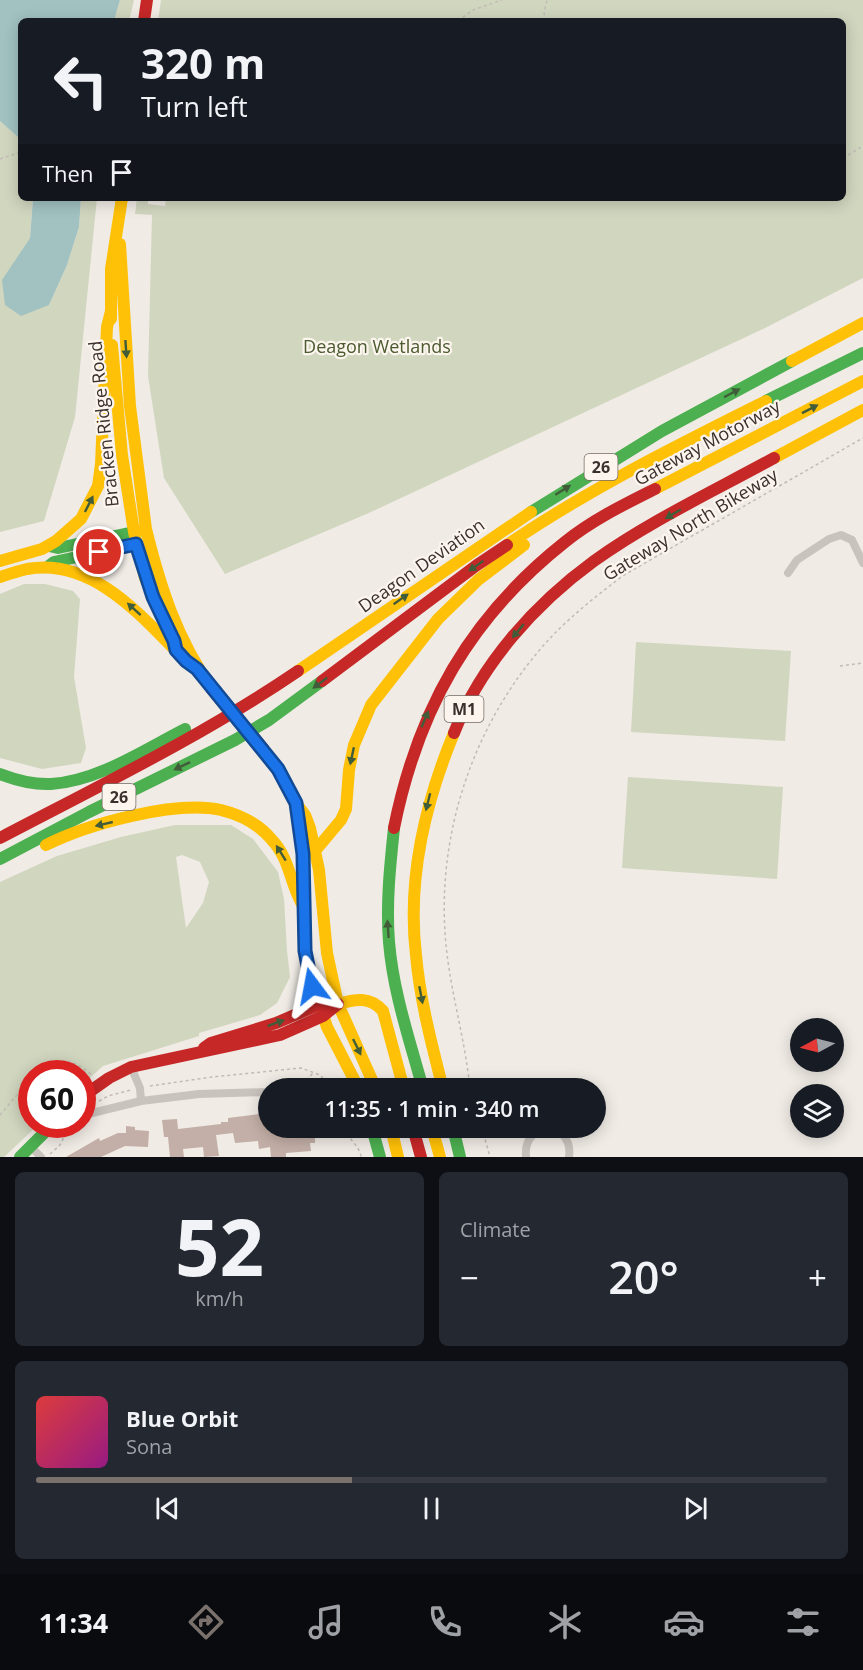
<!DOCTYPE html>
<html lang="en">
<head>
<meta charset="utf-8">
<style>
	body { margin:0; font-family:"Open Sans",sans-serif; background:#242831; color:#f1f3f6; height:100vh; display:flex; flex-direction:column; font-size:22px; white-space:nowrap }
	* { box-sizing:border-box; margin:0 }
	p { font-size:20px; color:#9ea1a6 }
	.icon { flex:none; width:33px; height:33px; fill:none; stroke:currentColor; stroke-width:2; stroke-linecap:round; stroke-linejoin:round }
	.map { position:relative; height:1157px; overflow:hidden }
	.panel { display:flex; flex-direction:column; gap:15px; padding:15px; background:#0d0f14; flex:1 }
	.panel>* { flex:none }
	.hud { position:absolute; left:18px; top:18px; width:828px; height:183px; border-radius:9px; box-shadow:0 3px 15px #0003; background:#171b24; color:#f1f3f6; overflow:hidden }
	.needle { width:39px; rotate:263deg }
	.buttons { position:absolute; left:790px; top:1018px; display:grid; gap:12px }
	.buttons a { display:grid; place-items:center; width:54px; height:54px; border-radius:50%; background:#171b24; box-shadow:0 3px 15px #0003; font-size:30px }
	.speed { position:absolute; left:18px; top:1060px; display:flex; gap:12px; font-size:30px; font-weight:700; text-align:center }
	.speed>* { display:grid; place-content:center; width:78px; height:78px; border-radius:50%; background:#171b24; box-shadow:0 3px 15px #0003; line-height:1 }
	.speed .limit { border:9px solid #d22; background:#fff; color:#111 }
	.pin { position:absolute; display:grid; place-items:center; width:51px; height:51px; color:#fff; margin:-26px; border:3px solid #fff; border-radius:50%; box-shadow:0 2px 6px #0007 }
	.me { position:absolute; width:66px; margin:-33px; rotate:347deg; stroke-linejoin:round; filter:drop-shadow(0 0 4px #0008) }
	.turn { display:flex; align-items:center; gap:21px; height:126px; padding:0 24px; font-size:27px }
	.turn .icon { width:78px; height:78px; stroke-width:2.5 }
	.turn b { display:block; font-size:42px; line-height:51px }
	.then { display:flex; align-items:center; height:57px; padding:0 24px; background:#0003; gap:12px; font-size:22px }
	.big { font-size:45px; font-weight:600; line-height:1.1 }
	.panel .card { flex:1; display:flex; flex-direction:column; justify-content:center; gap:9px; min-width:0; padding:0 21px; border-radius:9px; background:#242831 }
	.panel .dial { align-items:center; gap:0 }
	.dial b { font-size:78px; line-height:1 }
	.song { display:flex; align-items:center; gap:18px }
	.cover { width:72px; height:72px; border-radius:9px; background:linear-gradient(135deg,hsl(0 70% 55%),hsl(310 70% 35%)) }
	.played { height:6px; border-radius:3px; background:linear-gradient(90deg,#7a716c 40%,#363941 40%) }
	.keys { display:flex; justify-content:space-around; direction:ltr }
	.heat { display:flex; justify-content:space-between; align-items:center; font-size:33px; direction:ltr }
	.panel .tiles { flex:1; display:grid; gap:15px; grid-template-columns:1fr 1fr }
	.card:last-child { grid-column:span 2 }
	.trip { position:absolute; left:258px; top:1078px; width:348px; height:60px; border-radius:30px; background:#171b24; box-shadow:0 3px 15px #0003; font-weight:600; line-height:60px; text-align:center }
	.dock { display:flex; height:96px; justify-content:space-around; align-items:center; background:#090b0e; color:#9ea1a6 }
	.dock .icon { width:42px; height:42px }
	.dock .selected { color:#7a716c }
	.dock b { font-size:27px; color:#f1f3f6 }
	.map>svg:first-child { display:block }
	.green { fill:#d1d6bf; fill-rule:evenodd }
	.water { fill:#a1c2c1 }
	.building { fill:#c3afa7 }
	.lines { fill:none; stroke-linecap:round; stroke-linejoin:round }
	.path { stroke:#c2bbb6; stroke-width:1.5; stroke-dasharray:3 3; stroke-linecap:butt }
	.street { stroke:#c9c3be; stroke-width:8 }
	.fast { stroke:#4caf50; stroke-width:12 }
	.slow { stroke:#ffc107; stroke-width:12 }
	.jam { stroke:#c62828; stroke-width:12 }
	.jam-bridge { stroke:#c62828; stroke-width:14 }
	.oneway { fill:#415c38 }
	.route-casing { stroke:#114b97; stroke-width:15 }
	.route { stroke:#1a73e8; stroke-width:10 }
	.labels { text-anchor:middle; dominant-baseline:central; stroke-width:4.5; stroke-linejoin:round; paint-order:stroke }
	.shield { fill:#fbf5ee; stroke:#756b66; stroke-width:1.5 }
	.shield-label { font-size:16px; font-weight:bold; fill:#3b302b }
	.park-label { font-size:18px; fill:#4a5a2e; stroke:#fbf5ee }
	.street-label { font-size:18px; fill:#3b302b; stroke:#fbf5ee }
</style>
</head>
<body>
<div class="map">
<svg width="863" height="1157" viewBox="0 0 863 1157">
	<rect width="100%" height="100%" fill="#f0ebe5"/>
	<path class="green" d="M 120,0 L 134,0 L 129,21 L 114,21 Z
		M 161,0 L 863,0 L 863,278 L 765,328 L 371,512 L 225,574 L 164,478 L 148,376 L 152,215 L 135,214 L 137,198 L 148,198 L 148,204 L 165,206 L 166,198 L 843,198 L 843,21 L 158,21 Z
		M 0,121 L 19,138 L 21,142 L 21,198 L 33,198 L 30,238 L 3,280 L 49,305 L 67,265 L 79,227 L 81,198 L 97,198 L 75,417 L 44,521 L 0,532 Z
		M 24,584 L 45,584 L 73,591 L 80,599 L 74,677 L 86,748 L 81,763 L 42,769 L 0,758 L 0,594 Z
		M 636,642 L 791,651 L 785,741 L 631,732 Z
		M 628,777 L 783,787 L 777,879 L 622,868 Z
		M 175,825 L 231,825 L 253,839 L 278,872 L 284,899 L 287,951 L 290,977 L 277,1003 L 260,1015 L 199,1033 L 199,1036 L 103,1066 L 83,1084 L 82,1074 L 32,1074 L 32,1125 L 38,1125 L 4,1157 L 0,1157 L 0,882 L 57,856 L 121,837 ZM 182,855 L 200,862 L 209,882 L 203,903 L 186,928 L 176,857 Z"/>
	<path class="water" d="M 0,0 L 120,0 L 114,21 L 21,21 L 21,142 L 19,138 L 0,121 Z
		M 33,198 L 81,198 L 79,227 L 67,265 L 49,305 L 21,316 L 5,305 L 2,280 L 30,238 Z"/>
	<path class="building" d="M 259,1114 L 268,1114 L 268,1128 L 307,1128 L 307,1131 L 315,1131 L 315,1143 L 310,1143 L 311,1151 L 286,1153 L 286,1157 L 271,1157 L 270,1147 L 259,1149 L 258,1141 L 235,1143 L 233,1133 L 216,1135 L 219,1156 L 204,1157 L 203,1147 L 183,1149 L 184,1157 L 170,1157 L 168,1137 L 164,1137 L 162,1120 L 177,1119 L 178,1129 L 221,1124 L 221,1122 L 228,1122 L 228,1118 Z
		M 126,1126 L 135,1127 L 135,1130 L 149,1131 L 148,1147 L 125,1146 L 101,1157 L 66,1157 L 99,1138 L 100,1141 L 118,1133 L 126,1133 Z"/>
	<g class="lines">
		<path class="path" d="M 458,21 L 473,10 L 502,0
			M 546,21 L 544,13 L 547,0
			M 843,158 L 863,146
			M 0,159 L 21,152
			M 840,666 L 863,663
			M 35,1074 C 57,1056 71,1057 92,1075
			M 150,1086 L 212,1077 L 301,1068 L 320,1075 L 333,1089
			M 298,1089 L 313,1073
			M 470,1089 C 465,1036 448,985 445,932 C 438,823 479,712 555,633 C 576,612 600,593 624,575 L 863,438
			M 99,1101 L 108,1096 L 131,1090
			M 0,1115 L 32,1077
			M 345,1128 C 349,1141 360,1146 361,1157
			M 482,1128 L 490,1157
			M 50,1154 L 60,1145 L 70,1125"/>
		<path class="street" d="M 788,573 L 797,560 L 829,539 L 841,535 L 852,540 L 863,563
			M 131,1067 L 140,1088 L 141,1101
			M 88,1114 L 141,1101 L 199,1094 L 268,1092
			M 30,1146 L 41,1157
			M 526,1157 C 522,1120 574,1120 569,1157"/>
		<path class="fast" d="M 766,401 L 863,353
			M 531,512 L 662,431 L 792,361
			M 49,546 L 58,548 L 134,532
			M 49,566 L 54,562 L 136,544
			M 0,774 C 16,780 33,785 51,784 C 98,781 144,750 185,729
			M 394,828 C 390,866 386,904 389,942 C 393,992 410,1041 423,1089
			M 0,859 L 89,812 L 235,740 L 269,720 L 322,681
			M 372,1128 L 380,1157
			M 453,1128 L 460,1157
			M 20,1157 L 52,1125"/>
		<path class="slow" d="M 120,244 L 130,406 L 146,529
			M 111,319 L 111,269 L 122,198
			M 112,345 L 122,455 L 134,532
			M 792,361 L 863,323
			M 774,458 L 863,410
			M 655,489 L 863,381
			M 507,545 C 589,489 678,445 766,401
			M 0,561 L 42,549 L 56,541 L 81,519 L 98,486 L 101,464 L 107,327 L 111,311
			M 0,577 C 9,574 18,571 27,569 C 89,558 136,610 175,650
			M 197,669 L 177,650 L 145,578 L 134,532 L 146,529 C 160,586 177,640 212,688
			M 298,671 L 531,512
			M 263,750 L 284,779 L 296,803 L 305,815 L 310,828 L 319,870 L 327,953 L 338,1004 L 376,1089
			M 296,808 L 303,854 L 303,929 L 308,970 L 327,1027 L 359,1089
			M 46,845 C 88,824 175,800 221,810 C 241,815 259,824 272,840 C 290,859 290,884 303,906
			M 315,851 L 341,820 L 346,809 L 349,770 L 354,745 L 371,705 L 438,619 L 478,580 L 524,545
			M 338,1004 C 355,999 370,996 383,1011 L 404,1089
			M 443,1089 C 432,1045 420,1001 416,955 C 407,879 425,803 454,733
			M 391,1128 L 398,1157
			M 432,1128 L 440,1157"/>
		<path class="jam" d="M 144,21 L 147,0
			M 322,681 L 477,565 L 507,545
			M 454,733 C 481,664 535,604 594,561 C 650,521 714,491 774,458
			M 394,828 C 418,709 470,617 565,542 C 592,520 625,504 655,489
			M 0,838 C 101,785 204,735 298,671
			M 204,1048 L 211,1043 L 276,1023 L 318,1005 L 328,1005
			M 82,1097 L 109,1078 L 131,1067 L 280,1035 L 323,1016 L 338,1004
			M 413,1128 L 421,1157"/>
		<path class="jam-bridge" d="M 212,688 L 263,750"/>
	</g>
	<defs><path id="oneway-solid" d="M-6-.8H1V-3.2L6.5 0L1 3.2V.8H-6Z" transform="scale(1.5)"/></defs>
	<g class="oneway">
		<use href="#oneway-solid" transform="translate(126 349) rotate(86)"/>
		<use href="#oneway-solid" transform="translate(732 393) rotate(-28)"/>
		<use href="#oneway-solid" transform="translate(810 409) rotate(-27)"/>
		<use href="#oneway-solid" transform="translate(563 490) rotate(-32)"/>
		<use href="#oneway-solid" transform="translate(89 504) rotate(-63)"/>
		<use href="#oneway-solid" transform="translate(673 514) rotate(150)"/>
		<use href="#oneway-solid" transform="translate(476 566) rotate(145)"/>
		<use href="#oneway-solid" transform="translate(401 599) rotate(-35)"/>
		<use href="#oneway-solid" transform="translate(134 609) rotate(-138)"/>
		<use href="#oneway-solid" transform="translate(518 631) rotate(130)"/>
		<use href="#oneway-solid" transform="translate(320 683) rotate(143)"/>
		<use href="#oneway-solid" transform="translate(425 719) rotate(-67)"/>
		<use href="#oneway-solid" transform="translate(352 756) rotate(102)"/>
		<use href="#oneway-solid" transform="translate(182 766) rotate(154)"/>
		<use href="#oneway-solid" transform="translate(428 802) rotate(104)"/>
		<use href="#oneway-solid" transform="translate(104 824) rotate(167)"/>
		<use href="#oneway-solid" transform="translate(281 853) rotate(-122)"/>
		<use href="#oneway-solid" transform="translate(388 929) rotate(-94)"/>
		<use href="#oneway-solid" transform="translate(421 995) rotate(79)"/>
		<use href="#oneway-solid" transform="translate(276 1023) rotate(-20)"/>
		<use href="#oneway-solid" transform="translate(357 1047) rotate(64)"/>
	</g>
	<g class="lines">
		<g class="route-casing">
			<path id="route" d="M 99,552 L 136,544 L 153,597 L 174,641 L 176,650 L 186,661 L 197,669 L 278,769 L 296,803 L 303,854 L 305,951 L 312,986"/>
		</g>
		<use href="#route" class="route"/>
	</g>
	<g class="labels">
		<g class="shield">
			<rect x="584.5" y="454" width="33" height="26" rx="4.5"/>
			<rect x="444.5" y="696" width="39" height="26" rx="4.5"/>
			<rect x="102.5" y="784" width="33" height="26" rx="4.5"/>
		</g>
		<g class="shield-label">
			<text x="601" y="467">26</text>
			<text x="464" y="709">M1</text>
			<text x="119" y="797">26</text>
		</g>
		<g class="park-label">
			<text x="377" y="346">Deagon Wetlands</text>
		</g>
		<g class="street-label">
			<text transform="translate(103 424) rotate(-96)">Bracken Ridge Road</text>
			<text transform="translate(707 442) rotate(-28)">Gateway Motorway</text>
			<text transform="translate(690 524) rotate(-31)">Gateway North Bikeway</text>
			<text transform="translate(421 565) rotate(-35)">Deagon Deviation</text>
		</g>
	</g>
</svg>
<div class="buttons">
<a><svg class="needle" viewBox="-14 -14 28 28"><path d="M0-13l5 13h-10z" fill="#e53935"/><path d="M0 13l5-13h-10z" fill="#9ea1a6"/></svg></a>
<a><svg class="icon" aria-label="layers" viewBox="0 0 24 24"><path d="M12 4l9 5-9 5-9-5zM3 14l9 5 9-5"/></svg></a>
</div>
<div class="speed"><div class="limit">60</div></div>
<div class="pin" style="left:99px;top:552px;background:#d93025"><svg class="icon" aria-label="arrive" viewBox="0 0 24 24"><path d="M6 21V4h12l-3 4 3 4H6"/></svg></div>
<svg class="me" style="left:312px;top:986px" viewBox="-20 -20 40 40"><path d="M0-17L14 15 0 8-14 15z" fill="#1a73e8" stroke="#fff" stroke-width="4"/></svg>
<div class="trip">11:35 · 1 min · 340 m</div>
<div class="hud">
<div class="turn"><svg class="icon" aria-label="left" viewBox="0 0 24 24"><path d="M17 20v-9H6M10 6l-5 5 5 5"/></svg><div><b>320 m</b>Turn left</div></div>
<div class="then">Then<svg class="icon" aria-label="arrive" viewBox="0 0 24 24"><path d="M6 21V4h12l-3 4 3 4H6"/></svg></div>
</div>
</div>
<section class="panel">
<div class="tiles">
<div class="card dial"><b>52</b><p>km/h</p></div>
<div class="card"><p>Climate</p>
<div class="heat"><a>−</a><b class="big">20°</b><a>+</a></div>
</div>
<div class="card">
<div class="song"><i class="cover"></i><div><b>Blue Orbit</b><p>Sona</p></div></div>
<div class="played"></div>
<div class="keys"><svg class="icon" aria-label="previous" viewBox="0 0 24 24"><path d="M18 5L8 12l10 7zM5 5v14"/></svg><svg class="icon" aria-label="pause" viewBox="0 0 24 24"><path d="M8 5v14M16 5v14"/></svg><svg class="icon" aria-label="next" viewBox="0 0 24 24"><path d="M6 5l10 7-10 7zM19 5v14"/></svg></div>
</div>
</div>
</section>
<nav class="dock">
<b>11:34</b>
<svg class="icon selected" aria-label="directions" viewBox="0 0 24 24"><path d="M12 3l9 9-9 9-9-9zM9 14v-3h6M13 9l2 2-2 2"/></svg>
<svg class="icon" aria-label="music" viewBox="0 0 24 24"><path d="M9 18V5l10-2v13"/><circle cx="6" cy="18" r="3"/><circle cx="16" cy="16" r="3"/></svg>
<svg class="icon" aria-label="phone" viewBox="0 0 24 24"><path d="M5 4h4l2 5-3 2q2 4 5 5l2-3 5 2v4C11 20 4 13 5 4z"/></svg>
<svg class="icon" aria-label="climate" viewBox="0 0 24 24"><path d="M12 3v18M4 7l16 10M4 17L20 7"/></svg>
<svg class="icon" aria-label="car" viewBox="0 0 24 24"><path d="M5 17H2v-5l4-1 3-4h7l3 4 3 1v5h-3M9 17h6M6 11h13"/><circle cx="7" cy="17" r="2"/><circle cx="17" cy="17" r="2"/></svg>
<svg class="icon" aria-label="filters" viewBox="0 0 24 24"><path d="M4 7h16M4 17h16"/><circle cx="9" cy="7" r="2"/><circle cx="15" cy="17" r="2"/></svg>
</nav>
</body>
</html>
